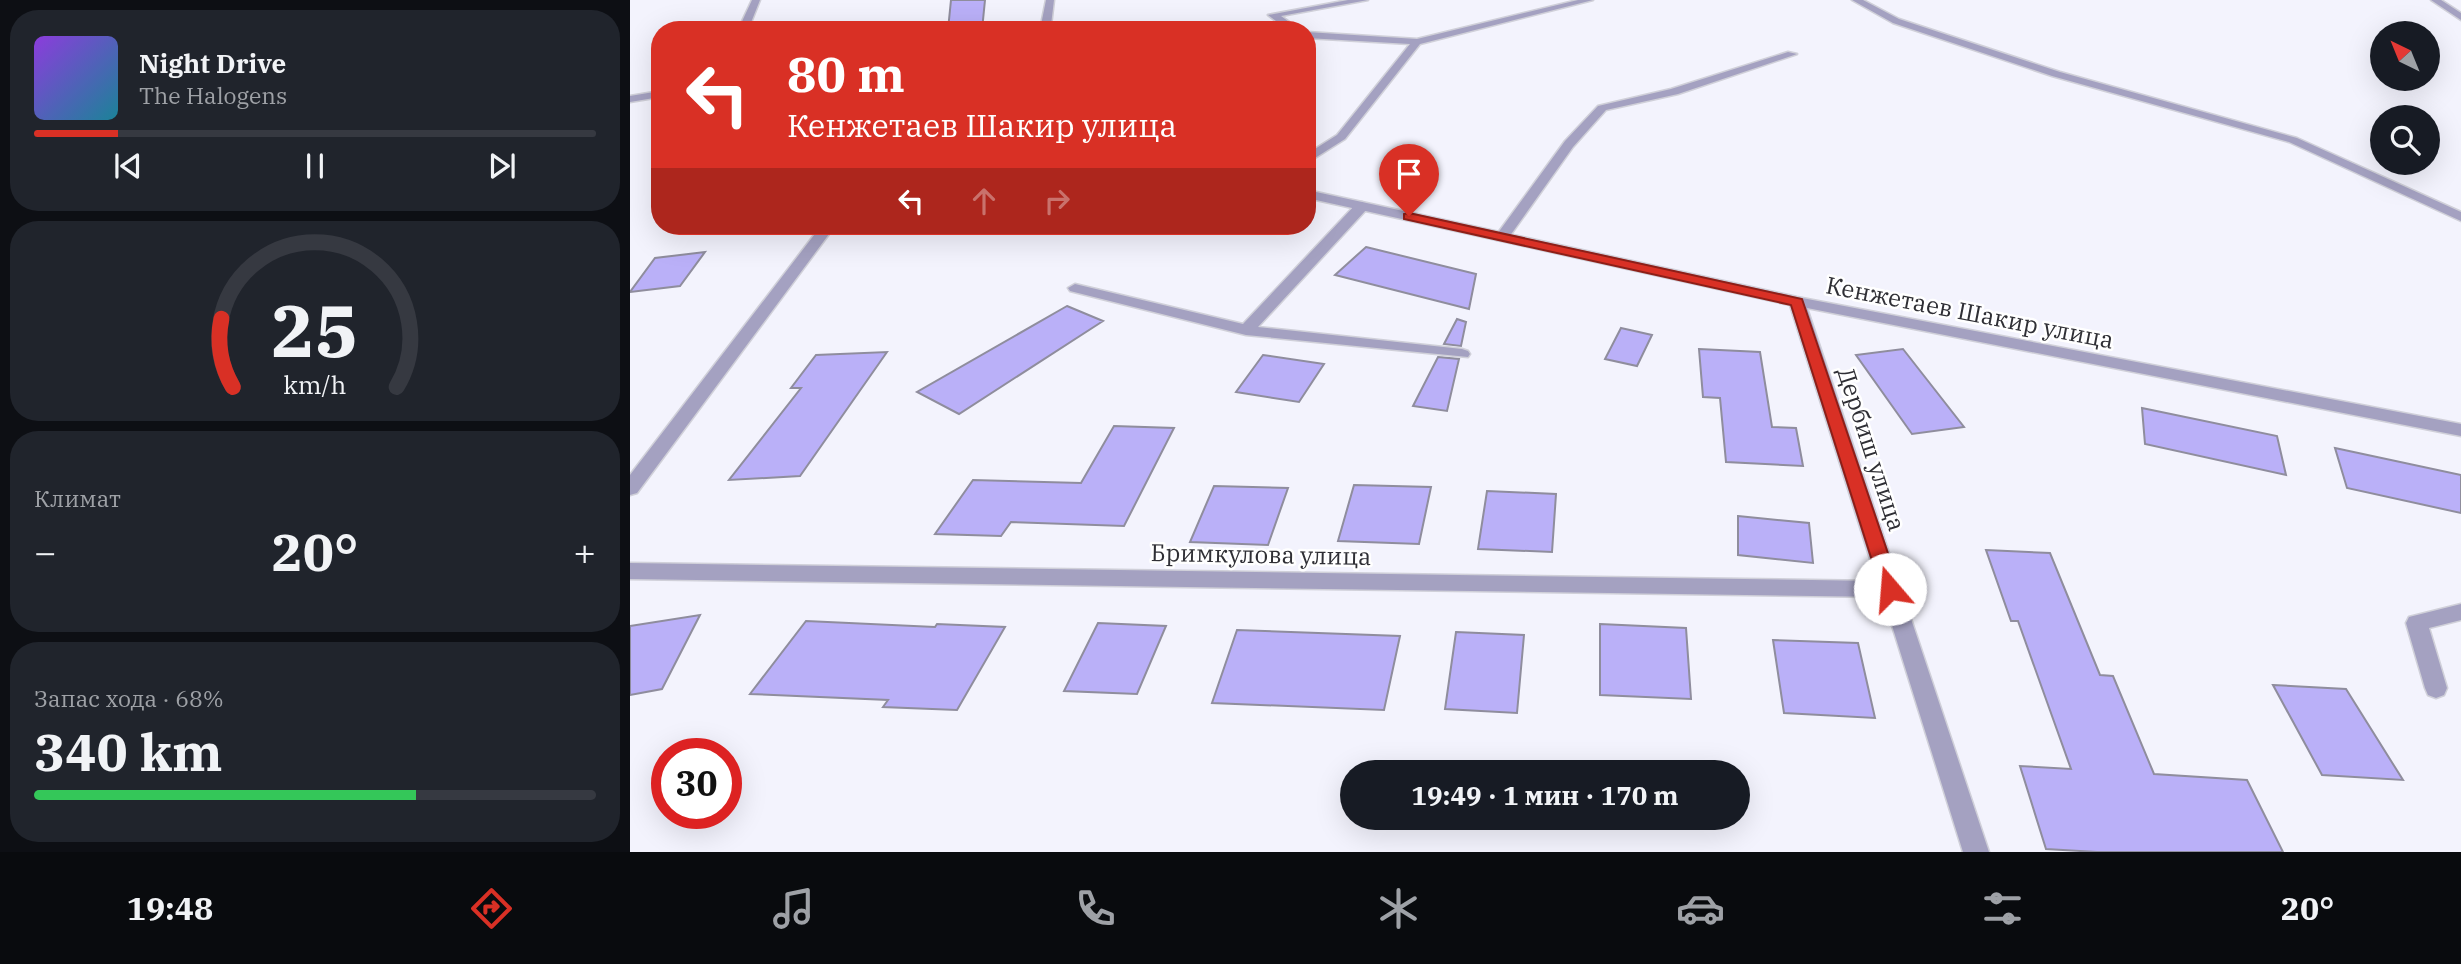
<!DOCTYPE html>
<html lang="ru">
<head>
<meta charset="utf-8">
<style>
	body { margin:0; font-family:"IBM Plex Serif",serif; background:#20242c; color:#f1f3f6; height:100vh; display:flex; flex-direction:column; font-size:26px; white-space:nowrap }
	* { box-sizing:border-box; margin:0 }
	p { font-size:23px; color:#9ea1a6 }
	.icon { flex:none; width:38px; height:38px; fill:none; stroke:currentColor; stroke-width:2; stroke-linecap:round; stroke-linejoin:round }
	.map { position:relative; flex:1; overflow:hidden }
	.panel { display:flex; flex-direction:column; gap:10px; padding:10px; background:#0d0f14; width:630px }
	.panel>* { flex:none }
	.banner { position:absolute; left:21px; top:21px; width:665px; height:214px; border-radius:28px; box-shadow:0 7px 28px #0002; background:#d93025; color:#fff; overflow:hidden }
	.needle { width:46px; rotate:317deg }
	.buttons { position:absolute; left:1740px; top:21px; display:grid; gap:14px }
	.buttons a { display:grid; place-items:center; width:70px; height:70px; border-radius:50%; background:#171b24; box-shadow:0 7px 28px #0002; font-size:35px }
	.speed { position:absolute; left:21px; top:738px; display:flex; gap:14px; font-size:35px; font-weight:700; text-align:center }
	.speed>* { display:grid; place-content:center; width:91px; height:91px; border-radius:50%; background:#171b24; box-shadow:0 7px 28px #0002; line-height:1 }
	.speed .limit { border:10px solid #d22; background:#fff; color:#111 }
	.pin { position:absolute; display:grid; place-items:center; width:60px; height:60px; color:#fff; margin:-72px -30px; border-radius:50% 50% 50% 0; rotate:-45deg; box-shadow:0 0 7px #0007 }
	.pin .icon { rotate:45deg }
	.me { position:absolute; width:77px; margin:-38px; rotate:342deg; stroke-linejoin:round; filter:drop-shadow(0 0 5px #0008) }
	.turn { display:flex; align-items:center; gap:24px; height:147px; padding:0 21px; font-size:32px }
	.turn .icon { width:91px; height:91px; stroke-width:2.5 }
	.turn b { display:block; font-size:49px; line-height:60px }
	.lanes { display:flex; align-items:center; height:66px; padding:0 21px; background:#0003; justify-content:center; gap:35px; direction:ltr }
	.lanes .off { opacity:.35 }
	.big { font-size:52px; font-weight:800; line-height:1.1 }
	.panel .widget { flex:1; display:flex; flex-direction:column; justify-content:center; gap:10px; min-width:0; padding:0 24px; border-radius:28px; background:#20242c }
	.panel .dial { align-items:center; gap:0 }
	.dial svg { height:182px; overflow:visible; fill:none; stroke:#363941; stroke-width:7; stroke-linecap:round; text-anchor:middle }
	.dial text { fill:#f1f3f6; stroke:none }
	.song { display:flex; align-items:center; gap:21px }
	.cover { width:84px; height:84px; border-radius:10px; background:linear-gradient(135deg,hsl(270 70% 55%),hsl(190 70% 35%)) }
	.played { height:7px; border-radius:4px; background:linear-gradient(90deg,#d93025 15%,#363941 15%) }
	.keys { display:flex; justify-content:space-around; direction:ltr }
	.heat { display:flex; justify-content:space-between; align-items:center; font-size:38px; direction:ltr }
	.charge { height:10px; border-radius:5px; background:linear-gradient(90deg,#34c759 68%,#363941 0) }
	.trip { position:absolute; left:710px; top:760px; width:410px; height:70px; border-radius:35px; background:#171b24; box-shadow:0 7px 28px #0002; font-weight:800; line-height:70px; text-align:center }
	.tab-bar { display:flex; height:112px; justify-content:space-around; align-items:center; background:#090b0e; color:#9ea1a6 }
	.tab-bar .icon { width:49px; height:49px }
	.tab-bar .selected { color:#d93025 }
	.tab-bar b { font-size:32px; color:#f1f3f6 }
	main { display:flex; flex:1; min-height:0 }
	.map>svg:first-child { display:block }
	.building { fill:#bab0f8; stroke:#8f8d9d; stroke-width:2 }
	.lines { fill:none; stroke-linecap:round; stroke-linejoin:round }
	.service-casing { stroke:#d0d0d9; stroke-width:3 }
	.minor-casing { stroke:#d0d0d9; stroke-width:3 }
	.tertiary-casing { stroke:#d0d0d9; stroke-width:3 }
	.service { fill:#a4a1c1; fill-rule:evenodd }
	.minor { fill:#a4a1c1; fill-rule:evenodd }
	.tertiary { fill:#a4a1c1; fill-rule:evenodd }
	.route { fill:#d93025; stroke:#8d1f18; stroke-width:2 }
	.labels { text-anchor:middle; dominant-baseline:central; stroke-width:5; stroke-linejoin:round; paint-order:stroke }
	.street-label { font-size:24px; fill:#2f2f35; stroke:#fff }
</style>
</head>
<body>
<main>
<section class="panel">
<div class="widget">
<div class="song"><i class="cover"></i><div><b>Night Drive</b><p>The Halogens</p></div></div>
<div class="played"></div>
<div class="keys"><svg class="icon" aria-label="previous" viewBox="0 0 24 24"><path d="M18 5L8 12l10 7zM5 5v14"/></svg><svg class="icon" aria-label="pause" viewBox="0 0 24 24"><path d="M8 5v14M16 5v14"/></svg><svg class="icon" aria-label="next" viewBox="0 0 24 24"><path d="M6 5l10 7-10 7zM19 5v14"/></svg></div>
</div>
<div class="widget dial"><svg viewBox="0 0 100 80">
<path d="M14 69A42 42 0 1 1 86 69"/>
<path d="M14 69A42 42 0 0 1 9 39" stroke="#d93025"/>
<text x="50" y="56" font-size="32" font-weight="700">25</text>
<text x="50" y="72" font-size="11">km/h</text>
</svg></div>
<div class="widget"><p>Климат</p>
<div class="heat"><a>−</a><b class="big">20°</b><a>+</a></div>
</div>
<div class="widget"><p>Запас хода · 68%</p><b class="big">340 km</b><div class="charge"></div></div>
</section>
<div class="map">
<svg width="1831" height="852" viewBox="0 0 1831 852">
	<rect width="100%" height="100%" fill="#f3f3fd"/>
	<path class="building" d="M 321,0 L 355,0 L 352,30 L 318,30 Z
		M 736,247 L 846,274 L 839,309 L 705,275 Z
		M 75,252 L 50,286 L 0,292 L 25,258 Z
		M 437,306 L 473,321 L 329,414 L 287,392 Z
		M 827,319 L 836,322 L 831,346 L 814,344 Z
		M 991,328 L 1022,335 L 1007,366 L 975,359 Z
		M 1069,349 L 1130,352 L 1142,427 L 1166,428 L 1173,466 L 1096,462 L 1090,398 L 1073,397 Z
		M 1273,349 L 1334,427 L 1282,434 L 1226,355 Z
		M 257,352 L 170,476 L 99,480 L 171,388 L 161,388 L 186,355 Z
		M 633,355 L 694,364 L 669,402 L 606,392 Z
		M 808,357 L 829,359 L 817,411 L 783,406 Z
		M 1512,408 L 1647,436 L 1656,475 L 1515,444 Z
		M 484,426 L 544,428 L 494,526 L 381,522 L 371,536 L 305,534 L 343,480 L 451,483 Z
		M 1705,448 L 1831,475 L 1831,513 L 1717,488 Z
		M 724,485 L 801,487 L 789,544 L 708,541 Z
		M 584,486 L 658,488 L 638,545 L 560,542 Z
		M 857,491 L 926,494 L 922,552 L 848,549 Z
		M 1108,516 L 1179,523 L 1183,563 L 1108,555 Z
		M 1356,550 L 1420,553 L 1470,675 L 1483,676 L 1524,774 L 1617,780 L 1653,852 L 1467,852 L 1416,849 L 1390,766 L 1441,769 L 1388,621 L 1381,621 Z
		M 70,615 L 32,689 L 0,695 L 0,626 Z
		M 176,621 L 305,627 L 307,624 L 375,627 L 327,710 L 253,707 L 258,700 L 120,694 Z
		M 468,623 L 536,626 L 507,694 L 434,691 Z
		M 970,624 L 1056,628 L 1061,699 L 970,695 Z
		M 607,630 L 770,636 L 754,710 L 582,703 Z
		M 826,632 L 894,635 L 887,713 L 815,709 Z
		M 1143,640 L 1228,643 L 1245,718 L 1154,713 Z
		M 1643,685 L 1716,689 L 1773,780 L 1692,775 Z"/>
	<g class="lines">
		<g class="service-casing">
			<path id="service" d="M 416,0 L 424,0 L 421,25 L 417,30 L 407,30 L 411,25 Z
				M 1158,52 L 1167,54 L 1048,94 L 976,110 L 943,147 L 877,240 L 867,240 L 865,237 L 935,141 L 968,106 L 1041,89 Z
				M 732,202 L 739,206 L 737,209 L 628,327 L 832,349 L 838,351 L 840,354 L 838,357 L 616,335 L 440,291 L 438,288 L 445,284 L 613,324 L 727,203 Z
				M 1831,604 L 1831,620 L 1799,628 L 1817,688 L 1814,695 L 1806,698 L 1798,695 L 1795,688 L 1776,623 L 1779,617 Z"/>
		</g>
		<g class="minor-casing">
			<path id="minor" d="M 718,0 L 738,0 L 651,16 L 670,30 L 658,30 L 638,15 Z
				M 948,0 L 963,0 L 790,44 L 715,139 L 677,163 L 677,154 L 707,135 L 780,44 L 677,38 L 677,32 L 787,39 Z
				M 1222,0 L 1233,0 L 1269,19 L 1430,72 L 1667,138 L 1831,212 L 1831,221 L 1659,142 L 1422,76 L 1263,23 Z
				M 1801,0 L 1811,0 L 1831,13 L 1831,20 Z
				M 30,91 L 30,97 L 0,102 L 0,96 Z
				M 677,190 L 1167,297 L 1831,424 L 1831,436 L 1177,308 L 1359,852 L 1333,852 L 1253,597 L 0,579 L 0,563 L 1247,581 L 1160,305 L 677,198 Z"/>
		</g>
		<g class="tertiary-casing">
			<path id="tertiary" d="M 122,0 L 130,0 L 118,30 L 108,30 Z
				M 191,226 L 205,226 L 7,493 L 0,495 L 0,475 Z"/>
		</g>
		<use href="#service" class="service"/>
		<use href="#minor" class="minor"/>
		<use href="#tertiary" class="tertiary"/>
	</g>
	<path class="route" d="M 779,213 L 1172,299 L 1270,589 L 1267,594 L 1260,597 L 1254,594 L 1251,589 L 1161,305 L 774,219 L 774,214 Z"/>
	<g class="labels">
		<g class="street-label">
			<text transform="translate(1340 312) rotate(11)">Кенжетаев Шакир улица</text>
			<text transform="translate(1242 449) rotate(72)">Дербиш улица</text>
			<text transform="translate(631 554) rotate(1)">Бримкулова улица</text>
		</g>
	</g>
</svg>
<div class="buttons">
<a><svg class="needle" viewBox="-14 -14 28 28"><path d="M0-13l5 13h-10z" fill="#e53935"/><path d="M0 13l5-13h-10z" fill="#9ea1a6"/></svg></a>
<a><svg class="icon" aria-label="search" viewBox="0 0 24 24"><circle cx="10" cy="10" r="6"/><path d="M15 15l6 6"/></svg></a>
</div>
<div class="speed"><div class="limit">30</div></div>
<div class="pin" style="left:779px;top:216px;background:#d93025"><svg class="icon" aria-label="arrive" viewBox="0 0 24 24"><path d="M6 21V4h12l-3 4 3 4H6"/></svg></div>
<svg class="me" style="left:1260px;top:589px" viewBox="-20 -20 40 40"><circle r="19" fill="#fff"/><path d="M0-13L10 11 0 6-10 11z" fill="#d93025"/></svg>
<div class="trip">19:49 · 1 мин · 170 m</div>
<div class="banner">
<div class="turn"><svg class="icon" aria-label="left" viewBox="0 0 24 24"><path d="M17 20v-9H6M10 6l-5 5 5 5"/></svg><div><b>80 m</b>Кенжетаев Шакир улица</div></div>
<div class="lanes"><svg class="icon" aria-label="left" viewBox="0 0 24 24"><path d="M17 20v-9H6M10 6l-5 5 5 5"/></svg><svg class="icon off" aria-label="ahead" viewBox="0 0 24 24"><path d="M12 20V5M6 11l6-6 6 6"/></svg><svg class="icon off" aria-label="right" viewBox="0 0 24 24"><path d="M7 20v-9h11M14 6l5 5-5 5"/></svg></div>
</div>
</div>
</main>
<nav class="tab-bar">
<b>19:48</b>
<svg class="icon selected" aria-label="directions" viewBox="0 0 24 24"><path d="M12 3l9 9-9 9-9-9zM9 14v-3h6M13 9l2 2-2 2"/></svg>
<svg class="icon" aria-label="music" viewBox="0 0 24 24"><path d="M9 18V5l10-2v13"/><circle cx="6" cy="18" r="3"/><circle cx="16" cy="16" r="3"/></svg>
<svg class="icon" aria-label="phone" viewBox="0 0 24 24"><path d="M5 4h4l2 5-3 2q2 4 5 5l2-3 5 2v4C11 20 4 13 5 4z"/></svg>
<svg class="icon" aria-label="climate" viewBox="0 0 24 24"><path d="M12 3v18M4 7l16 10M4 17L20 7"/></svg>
<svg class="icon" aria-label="car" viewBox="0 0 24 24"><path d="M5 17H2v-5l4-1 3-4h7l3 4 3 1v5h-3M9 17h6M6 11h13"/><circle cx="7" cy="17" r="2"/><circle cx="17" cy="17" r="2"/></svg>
<svg class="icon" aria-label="filters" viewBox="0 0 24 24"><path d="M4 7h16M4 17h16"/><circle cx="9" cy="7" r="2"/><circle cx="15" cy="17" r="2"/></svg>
<b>20°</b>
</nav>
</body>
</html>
